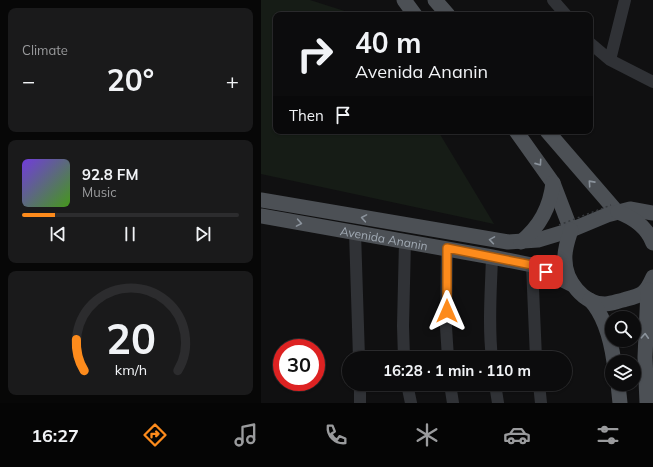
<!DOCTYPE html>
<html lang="en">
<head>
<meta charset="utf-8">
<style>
	body { margin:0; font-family:Mulish,sans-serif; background:#1a1a1b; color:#f1f3f6; height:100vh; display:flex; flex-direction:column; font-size:15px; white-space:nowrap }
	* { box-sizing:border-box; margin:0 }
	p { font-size:13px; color:#9a9b9d }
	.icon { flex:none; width:22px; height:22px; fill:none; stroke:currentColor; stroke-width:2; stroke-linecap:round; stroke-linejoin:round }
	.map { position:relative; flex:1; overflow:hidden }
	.details { display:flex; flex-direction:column; gap:8px; padding:8px; background:#070707; width:261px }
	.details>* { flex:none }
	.top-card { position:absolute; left:12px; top:12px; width:320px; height:122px; border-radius:8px; box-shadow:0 1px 3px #0004,0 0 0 1px #2c2c2e; background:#0c0c0d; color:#f1f3f6; overflow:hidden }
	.buttons { position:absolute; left:344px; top:311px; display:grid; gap:8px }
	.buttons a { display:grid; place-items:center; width:36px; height:36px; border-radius:50%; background:#0c0c0d; box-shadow:0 1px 3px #0004,0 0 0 1px #2c2c2e; font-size:20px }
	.speed { position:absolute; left:12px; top:339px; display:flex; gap:8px; font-size:20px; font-weight:700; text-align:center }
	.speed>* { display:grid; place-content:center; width:52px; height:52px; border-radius:50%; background:#0c0c0d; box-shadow:0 1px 3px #0004,0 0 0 1px #2c2c2e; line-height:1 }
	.speed .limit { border:6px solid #d22; background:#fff; color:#111 }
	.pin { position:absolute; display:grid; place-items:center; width:34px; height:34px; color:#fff; margin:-17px; border-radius:8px; box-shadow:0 2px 6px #0006 }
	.me { position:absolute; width:44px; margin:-22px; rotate:0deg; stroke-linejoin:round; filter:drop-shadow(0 0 3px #0008) }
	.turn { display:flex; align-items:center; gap:14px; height:84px; padding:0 16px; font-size:18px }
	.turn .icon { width:52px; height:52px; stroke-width:2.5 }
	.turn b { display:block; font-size:28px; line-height:34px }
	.then { display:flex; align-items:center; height:38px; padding:0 16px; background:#0003; gap:8px; font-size:15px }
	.big { font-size:30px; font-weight:700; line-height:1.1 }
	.details .card { flex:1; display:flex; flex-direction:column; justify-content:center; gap:6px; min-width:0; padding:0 14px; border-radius:8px; background:#1a1a1b }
	.details .dial { align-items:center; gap:0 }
	.dial svg { height:104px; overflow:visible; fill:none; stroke:#2c2c2e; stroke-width:7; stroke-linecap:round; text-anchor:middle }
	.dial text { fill:#f1f3f6; stroke:none }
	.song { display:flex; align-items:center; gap:12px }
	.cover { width:48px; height:48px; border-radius:6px; background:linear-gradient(135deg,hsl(260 70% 55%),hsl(100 70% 35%)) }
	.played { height:4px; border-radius:2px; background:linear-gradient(90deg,#fd8b1c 15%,#2c2c2e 15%) }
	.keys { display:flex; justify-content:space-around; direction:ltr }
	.heat { display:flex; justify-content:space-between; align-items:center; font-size:22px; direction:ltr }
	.trip { position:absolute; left:81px; top:351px; width:230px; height:40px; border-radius:20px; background:#0c0c0d; box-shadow:0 1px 3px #0004,0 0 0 1px #2c2c2e; font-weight:700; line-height:40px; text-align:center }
	.menu { display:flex; height:64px; justify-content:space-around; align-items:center; background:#050505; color:#9a9b9d }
	.menu .icon { width:28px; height:28px }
	.menu .active { color:#fd8b1c }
	.menu b { font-size:18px; color:#f1f3f6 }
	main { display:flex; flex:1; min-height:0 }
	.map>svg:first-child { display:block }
	.green { fill:#161c16 }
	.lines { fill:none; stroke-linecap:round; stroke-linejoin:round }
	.minor { stroke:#303236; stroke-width:12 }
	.major { stroke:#4c5055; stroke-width:15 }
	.path-bridge { stroke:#36393d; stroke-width:1.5; stroke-dasharray:2 3; stroke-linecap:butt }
	.oneway { stroke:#8b939c }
	.route-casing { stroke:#a45a12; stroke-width:10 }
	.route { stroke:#fd8b1c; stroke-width:7 }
	.labels { text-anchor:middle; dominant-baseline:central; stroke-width:4; stroke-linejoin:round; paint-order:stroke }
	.street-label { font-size:12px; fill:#a0a9b3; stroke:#0b0b0c }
</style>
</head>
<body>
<main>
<section class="details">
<div class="card"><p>Climate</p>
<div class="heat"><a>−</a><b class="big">20°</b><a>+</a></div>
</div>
<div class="card">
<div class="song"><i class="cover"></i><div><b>92.8 FM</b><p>Music</p></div></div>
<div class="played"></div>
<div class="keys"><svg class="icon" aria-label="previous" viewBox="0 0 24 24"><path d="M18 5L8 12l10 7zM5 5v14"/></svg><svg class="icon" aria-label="pause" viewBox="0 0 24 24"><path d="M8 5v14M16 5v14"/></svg><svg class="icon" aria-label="next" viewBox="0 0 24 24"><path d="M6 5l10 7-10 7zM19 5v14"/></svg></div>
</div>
<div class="card dial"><svg viewBox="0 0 100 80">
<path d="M14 69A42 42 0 1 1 86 69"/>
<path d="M14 69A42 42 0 0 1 8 45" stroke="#fd8b1c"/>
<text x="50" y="56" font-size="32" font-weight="700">20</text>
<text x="50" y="72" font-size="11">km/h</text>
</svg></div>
</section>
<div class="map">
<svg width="392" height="403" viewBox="0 0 392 403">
	<rect width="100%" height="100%" fill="#101011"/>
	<path class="green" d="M 0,0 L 49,0 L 96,15 L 15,15 L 15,131 L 177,131 L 233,224 L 0,174 Z"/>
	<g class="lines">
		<path class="minor" d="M 292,0 L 305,15
			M 329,43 L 349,60 L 392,82
			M 349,60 L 364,0
			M 94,232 L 98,358
			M 186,249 L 185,327 L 187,358
			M 271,265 L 275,358
			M 143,358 L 142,326 L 144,241
			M 231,358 C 227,325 230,290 231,257
			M 99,384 L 99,403
			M 146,384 L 150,403
			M 189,384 L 192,403
			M 234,384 L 237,403
			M 278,384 L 280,403"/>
		<g class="major">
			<path d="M 143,0 L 154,15"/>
			<path d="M 174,0 L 187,15"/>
			<path d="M 255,131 L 292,183 L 310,230"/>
			<path d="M 286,131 L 356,212"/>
			<path d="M 0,200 L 247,242 L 277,240 L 310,230 L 346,215 L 369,209 L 392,213"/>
			<path d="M 357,212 C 373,218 386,227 392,243"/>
			<path id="s1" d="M 0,216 L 231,257 L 271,265 L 312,285"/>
			<path d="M 310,230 C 307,239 303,250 304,260 C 304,280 322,304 344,304 C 350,304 357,301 362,300 C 381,295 384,295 392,277"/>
			<path d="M 260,242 C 279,226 289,208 292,183"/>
			<path d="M 329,300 C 343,315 350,341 353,362"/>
			<path d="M 357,384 L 359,403"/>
			<path d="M 386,403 L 384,357 L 387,290"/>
		</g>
		<path class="path-bridge" d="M 298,225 L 350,205"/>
	</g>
	<defs><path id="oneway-chevron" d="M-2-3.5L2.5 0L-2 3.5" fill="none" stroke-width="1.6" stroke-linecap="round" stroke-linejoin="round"/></defs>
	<g class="oneway">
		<use href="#oneway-chevron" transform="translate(278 163) rotate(55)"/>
		<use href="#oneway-chevron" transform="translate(330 183) rotate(-132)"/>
		<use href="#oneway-chevron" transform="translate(103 218) rotate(-170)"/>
		<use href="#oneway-chevron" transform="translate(38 223) rotate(10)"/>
		<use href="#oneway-chevron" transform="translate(231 240) rotate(-171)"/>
		<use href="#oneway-chevron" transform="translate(384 336) rotate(-87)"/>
	</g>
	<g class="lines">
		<g class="route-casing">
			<path id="route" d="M 186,311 L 186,248 L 271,265 L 285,272"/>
		</g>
		<use href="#route" class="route"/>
	</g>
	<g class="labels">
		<g class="street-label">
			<text stroke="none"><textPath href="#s1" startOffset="125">Avenida Ananin</textPath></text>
		</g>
	</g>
</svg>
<div class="buttons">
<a><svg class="icon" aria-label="search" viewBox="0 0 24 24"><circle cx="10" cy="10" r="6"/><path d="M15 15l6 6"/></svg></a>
<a><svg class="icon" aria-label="layers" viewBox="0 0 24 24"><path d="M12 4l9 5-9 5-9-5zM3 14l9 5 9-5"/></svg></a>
</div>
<div class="speed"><div class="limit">30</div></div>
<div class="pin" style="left:285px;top:272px;background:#d93025"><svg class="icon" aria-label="arrive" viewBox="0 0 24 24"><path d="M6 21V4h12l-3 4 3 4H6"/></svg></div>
<svg class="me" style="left:186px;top:311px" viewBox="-20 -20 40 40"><path d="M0-17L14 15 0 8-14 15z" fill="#fd8b1c" stroke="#fff" stroke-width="4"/></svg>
<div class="trip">16:28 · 1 min · 110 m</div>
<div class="top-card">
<div class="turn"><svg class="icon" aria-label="right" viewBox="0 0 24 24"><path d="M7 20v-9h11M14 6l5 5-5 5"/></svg><div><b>40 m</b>Avenida Ananin</div></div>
<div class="then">Then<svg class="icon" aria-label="arrive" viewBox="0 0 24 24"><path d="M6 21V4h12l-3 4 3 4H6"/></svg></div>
</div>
</div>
</main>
<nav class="menu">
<b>16:27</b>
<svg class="icon active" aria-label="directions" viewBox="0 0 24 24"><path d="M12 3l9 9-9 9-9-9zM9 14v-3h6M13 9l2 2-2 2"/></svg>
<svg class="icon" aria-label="music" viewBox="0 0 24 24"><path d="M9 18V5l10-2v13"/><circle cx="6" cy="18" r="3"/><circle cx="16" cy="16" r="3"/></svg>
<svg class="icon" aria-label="phone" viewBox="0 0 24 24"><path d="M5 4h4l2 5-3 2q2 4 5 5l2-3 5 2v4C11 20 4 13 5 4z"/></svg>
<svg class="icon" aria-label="climate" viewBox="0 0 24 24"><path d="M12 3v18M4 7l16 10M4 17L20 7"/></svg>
<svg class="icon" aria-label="car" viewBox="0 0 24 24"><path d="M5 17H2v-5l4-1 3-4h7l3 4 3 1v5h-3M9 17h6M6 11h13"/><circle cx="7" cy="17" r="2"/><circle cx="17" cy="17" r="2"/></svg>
<svg class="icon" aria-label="filters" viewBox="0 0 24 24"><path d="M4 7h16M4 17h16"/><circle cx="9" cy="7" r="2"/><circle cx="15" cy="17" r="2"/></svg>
</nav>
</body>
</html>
